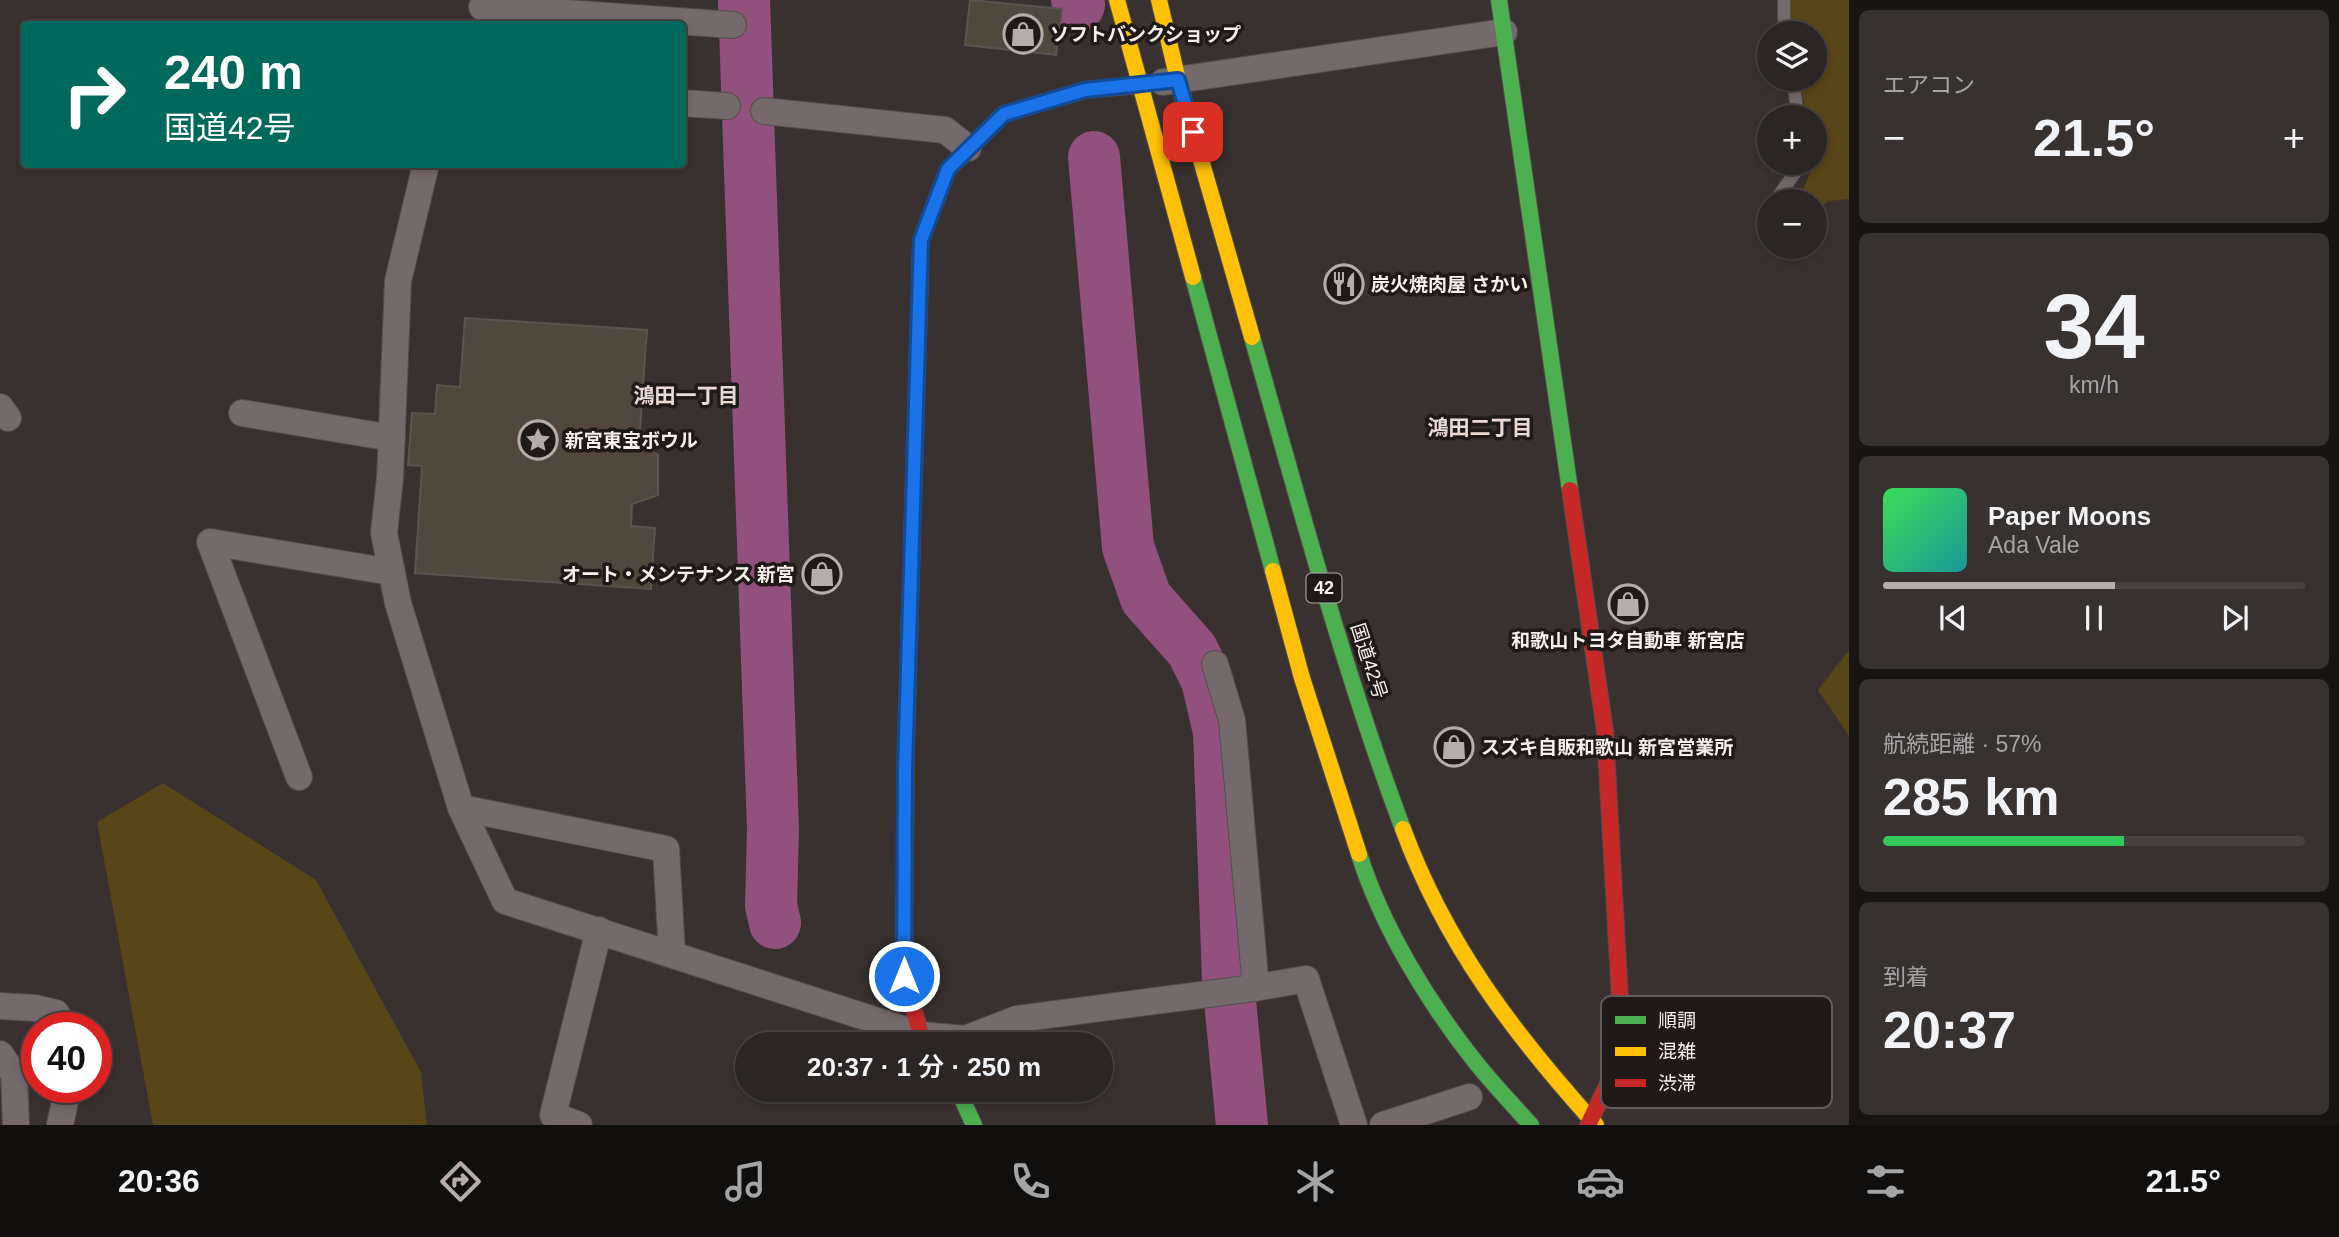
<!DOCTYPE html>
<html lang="ja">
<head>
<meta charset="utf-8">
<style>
	body { margin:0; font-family:Helvetica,"Noto Sans JP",sans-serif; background:#373130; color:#f1f3f6; height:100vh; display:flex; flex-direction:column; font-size:26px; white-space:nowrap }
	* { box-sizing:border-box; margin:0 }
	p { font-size:23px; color:#a6a5a6 }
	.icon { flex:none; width:38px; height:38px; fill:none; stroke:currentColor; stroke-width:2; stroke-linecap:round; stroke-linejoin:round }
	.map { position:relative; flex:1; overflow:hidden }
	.details { display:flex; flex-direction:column; gap:10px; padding:10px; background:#181413; width:490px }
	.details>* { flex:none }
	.banner { position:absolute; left:21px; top:21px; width:665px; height:147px; border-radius:7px; box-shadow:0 4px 10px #0003,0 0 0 2px #474241; background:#00695c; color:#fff; overflow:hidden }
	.tools { position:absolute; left:1757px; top:21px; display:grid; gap:14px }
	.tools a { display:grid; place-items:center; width:70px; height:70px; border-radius:50%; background:#2b2523; box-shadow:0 4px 10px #0003,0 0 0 2px #474241; font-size:35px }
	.speed { position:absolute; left:21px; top:1012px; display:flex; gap:14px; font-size:35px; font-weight:700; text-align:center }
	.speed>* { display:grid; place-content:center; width:91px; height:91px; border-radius:50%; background:#2b2523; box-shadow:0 4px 10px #0003,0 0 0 2px #474241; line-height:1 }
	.speed .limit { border:10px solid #d22; background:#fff; color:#111 }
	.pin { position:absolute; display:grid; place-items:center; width:60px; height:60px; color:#fff; margin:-30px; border-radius:14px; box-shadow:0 4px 10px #0006 }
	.me { position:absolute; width:77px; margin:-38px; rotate:0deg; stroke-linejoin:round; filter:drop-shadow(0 0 5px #0008) }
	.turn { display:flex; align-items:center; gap:24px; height:147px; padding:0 28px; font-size:32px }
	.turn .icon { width:91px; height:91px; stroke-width:2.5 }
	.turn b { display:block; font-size:49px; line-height:60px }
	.big { font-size:52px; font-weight:600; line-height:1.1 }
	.details .tile { flex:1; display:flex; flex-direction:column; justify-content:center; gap:10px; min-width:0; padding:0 24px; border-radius:10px; background:#373130 }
	.details .dial { align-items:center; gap:0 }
	.dial b { font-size:91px; line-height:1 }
	.song { display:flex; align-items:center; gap:21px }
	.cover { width:84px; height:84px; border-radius:10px; background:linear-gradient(135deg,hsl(130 70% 55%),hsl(180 70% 35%)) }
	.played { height:7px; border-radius:4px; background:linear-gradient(90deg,#b6adab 55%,#474241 55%) }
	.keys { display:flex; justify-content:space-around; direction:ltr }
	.heat { display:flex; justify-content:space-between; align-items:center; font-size:38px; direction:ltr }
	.charge { height:10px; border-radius:5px; background:linear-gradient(90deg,#34c759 57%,#474241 0) }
	.trip { position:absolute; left:735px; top:1032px; width:378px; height:70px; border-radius:35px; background:#2b2523; box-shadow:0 4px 10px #0003,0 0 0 2px #474241; font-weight:600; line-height:70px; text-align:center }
	.dock { display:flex; height:112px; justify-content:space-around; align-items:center; background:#110f0e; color:#a6a5a6 }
	.dock .icon { width:49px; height:49px }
	.dock .active { color:#b6adab }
	.dock b { font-size:32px; color:#f1f3f6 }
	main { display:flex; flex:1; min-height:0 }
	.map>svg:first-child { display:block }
	.green { fill:#574617 }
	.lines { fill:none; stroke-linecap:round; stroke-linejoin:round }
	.river { stroke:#92517c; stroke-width:52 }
	.building { fill:#52473c; stroke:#5a5451; stroke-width:2 }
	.lane-casing { stroke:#534d4b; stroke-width:14 }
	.street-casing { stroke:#534d4b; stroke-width:28 }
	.fast-casing { stroke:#534d4b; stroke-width:18 }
	.slow-casing { stroke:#534d4b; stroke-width:18 }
	.jam-casing { stroke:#534d4b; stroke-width:18 }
	.lane { stroke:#756a6b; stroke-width:12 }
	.street { stroke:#756a6b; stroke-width:26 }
	.fast { stroke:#4caf50; stroke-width:16 }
	.slow { stroke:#ffc107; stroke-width:16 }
	.jam { stroke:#c62828; stroke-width:16 }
	.route-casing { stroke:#114b97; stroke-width:18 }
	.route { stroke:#1a73e8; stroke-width:12 }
	.labels { text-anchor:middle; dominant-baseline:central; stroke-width:7; stroke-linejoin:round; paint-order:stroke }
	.shield { fill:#1f1917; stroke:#b8b0ae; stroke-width:2 }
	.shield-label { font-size:18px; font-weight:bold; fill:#f9f0ee }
	.poi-label { font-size:19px; font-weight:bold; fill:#f9f0ee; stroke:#1f1917; text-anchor:start }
	.street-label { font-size:19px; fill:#f9f0ee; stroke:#1f1917 }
	.neighbourhood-label { font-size:21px; font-weight:bold; fill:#ebd9d4; stroke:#1f1917 }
	.key { fill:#1f1917; stroke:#605a58; stroke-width:2 }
	.key-label { font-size:19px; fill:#f9f0ee }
</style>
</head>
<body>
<main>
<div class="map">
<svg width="1849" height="1125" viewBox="0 0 1849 1125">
	<rect width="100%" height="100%" fill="#39312f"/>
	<path class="green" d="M 1784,0 L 1849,0 L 1849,199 L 1829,201 L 1815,210 L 1815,201 L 1797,201 L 1803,191 L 1813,163 L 1815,163 L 1815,117 L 1807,117 L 1799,79 L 1815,79 L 1815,33 L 1790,33 Z
		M 1849,650 L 1849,736 L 1818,690 Z
		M 163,783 L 316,880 L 421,1072 L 427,1125 L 153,1125 L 97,822 Z"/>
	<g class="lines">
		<path class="river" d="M 744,0 L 773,830 L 771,905 L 775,923
			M 1077,0 L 1079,5
			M 1094,157 L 1128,547 L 1146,598 L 1192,650 L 1207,680 L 1219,732 L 1228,980 L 1242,1125"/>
	</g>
	<path class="building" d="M 970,0 L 1062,9 L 1056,55 L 965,45 Z
		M 465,318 L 647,330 L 639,443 L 658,455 L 658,495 L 632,504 L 631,526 L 655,528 L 651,589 L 415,573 L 422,466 L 408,465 L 412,413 L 435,414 L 437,385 L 460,387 Z"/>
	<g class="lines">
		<g class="lane-casing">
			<path id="lane" d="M 1784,0 L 1784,33
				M 1793,79 L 1798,117
				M 1775,201 L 1799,167 L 1799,163
				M 1769,210 L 1769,209"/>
		</g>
		<g class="street-casing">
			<path id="street" d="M 482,7 L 733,25
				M 1163,82 L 1504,32
				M 682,103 L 727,106
				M 764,111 L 945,130 L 968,148
				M 426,164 L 398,281 L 390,478 L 384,533 L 398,603 L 461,808 L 505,901 L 921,1035 L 965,1039 L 1017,1019 L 1254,988 L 1306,979 L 1354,1125
				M 0,407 L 8,418
				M 242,413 L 392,438
				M 1215,664 L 1232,720 L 1256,988
				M 299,777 L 210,542 L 391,572
				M 461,808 L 666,849 L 672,954
				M 0,1006 L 35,1008 L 56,1013 L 65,1027
				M 0,1054 L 14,1074 L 16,1125
				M 60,1125 L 68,1087
				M 579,1125 L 553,1115 L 599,930
				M 1383,1125 L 1469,1097"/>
		</g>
		<g class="fast-casing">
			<path id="fast" d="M 1499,0 L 1570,490
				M 1193,277 L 1273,571
				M 1252,337 C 1299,502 1343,669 1403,829
				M 1359,854 C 1382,927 1429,1004 1477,1064 C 1494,1085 1513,1105 1531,1125
				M 958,1090 L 974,1125"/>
		</g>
		<g class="slow-casing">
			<path id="slow" d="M 1117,0 L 1193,277
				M 1159,0 L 1178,80 L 1252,337
				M 1273,571 L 1302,678 L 1359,854
				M 906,745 L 921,240 L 948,169 L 961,157
				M 1403,829 C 1446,945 1514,1034 1596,1125"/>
		</g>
		<g class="jam-casing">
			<path id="jam" d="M 961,157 L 1004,114 L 1085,90 L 1141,85
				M 1570,490 L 1605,731 L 1623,1053 L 1588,1125
				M 906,745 L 904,976 L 921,1035 L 927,1045"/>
		</g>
		<use href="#lane" class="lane"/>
		<use href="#street" class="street"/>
		<use href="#fast" class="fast"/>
		<use href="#slow" class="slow"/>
		<use href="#jam" class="jam"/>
	</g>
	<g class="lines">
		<g class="route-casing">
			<path id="route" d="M 904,976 L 905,770 L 921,240 L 948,169 L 1004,114 L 1085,90 L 1178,80 L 1193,132"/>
		</g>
		<use href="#route" class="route"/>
	</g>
	<defs>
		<g id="shop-ring" transform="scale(2.0125)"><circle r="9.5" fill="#1f1917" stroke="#b6adab" stroke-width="1.5"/><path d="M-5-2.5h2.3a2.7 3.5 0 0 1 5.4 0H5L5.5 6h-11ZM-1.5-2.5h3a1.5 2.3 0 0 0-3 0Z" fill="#b6adab"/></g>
		<g id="restaurant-ring" transform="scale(2.0125)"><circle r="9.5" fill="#1f1917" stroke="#b6adab" stroke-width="1.5"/><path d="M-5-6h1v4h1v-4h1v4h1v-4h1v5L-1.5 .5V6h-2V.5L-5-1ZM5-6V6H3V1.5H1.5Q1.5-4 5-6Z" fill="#b6adab"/></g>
		<g id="sight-ring" transform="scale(2.0125)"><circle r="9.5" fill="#1f1917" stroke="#b6adab" stroke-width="1.5"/><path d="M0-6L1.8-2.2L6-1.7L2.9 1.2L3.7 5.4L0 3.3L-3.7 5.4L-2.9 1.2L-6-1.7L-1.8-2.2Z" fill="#b6adab"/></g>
	</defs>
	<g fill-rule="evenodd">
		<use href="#shop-ring" x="1023" y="34"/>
		<use href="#restaurant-ring" x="1344" y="284"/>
		<use href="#sight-ring" x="538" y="440"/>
		<use href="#shop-ring" x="822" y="574"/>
		<use href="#shop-ring" x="1628" y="604"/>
		<use href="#shop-ring" x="1454" y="747"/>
	</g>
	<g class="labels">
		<rect class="shield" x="1306.5" y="573.5" width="35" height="29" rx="5"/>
		<g class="shield-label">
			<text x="1324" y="588">42</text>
		</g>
		<g class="poi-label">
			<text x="1050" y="34">ソフトバンクショップ</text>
			<text x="1371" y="284">炭火焼肉屋 さかい</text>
			<text x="565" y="440">新宮東宝ボウル</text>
			<text x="795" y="574" text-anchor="end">オート・メンテナンス 新宮</text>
			<text x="1628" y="640" text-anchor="middle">和歌山トヨタ自動車 新宮店</text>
			<text x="1481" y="747">スズキ自販和歌山 新宮営業所</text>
		</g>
		<g class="street-label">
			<text transform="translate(1369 661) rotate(72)">国道42号</text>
		</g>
		<g class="neighbourhood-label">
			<text x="686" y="395">鴻田一丁目</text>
			<text x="1480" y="427">鴻田二丁目</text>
		</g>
	</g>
	<rect x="1601" y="996" width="231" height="112" rx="10" class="key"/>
	<rect x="1615" y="1016" width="31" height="8" fill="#4caf50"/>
	<rect x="1615" y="1047" width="31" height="9" fill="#ffc107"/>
	<rect x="1615" y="1079" width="31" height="8" fill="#c62828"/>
	<g class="key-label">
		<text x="1658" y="1027">順調</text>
		<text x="1658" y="1058">混雑</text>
		<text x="1658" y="1090">渋滞</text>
	</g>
</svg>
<div class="tools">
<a><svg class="icon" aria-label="layers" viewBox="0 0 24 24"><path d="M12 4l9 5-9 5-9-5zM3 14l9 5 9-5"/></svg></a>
<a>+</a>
<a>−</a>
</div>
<div class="speed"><div class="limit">40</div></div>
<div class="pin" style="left:1193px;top:132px;background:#d93025"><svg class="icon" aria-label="arrive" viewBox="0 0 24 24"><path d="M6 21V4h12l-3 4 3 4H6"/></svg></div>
<svg class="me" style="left:904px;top:976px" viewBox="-20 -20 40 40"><circle r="17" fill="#1a73e8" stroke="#fff" stroke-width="3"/><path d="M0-11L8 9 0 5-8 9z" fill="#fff"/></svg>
<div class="trip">20:37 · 1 分 · 250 m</div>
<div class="banner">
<div class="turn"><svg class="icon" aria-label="right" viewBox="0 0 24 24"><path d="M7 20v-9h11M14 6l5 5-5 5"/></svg><div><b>240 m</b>国道42号</div></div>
</div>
</div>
<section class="details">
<div class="tile"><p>エアコン</p>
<div class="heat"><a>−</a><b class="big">21.5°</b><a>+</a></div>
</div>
<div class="tile dial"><b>34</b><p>km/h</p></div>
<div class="tile">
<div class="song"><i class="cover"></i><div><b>Paper Moons</b><p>Ada Vale</p></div></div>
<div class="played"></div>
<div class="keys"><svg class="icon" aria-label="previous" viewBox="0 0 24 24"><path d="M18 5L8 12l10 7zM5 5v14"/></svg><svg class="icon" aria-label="pause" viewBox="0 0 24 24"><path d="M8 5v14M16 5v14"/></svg><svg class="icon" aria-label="next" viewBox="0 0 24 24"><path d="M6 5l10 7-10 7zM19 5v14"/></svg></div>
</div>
<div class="tile"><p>航続距離 · 57%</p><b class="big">285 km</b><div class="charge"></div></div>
<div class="tile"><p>到着</p><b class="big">20:37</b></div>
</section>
</main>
<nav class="dock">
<b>20:36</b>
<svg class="icon active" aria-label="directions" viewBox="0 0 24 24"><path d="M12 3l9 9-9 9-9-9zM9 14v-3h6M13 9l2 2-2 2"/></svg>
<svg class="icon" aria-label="music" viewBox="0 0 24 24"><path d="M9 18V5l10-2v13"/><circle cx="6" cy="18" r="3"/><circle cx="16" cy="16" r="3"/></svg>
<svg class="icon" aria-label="phone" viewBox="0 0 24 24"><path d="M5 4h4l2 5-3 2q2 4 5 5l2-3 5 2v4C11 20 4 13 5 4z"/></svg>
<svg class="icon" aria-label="climate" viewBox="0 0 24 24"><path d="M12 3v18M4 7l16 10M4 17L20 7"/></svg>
<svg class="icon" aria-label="car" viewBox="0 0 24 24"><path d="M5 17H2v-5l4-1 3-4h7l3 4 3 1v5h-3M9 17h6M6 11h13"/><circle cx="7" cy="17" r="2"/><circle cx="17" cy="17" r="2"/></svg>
<svg class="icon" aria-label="filters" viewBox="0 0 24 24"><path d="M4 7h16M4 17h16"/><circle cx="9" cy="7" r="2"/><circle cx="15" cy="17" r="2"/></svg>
<b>21.5°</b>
</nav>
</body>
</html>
